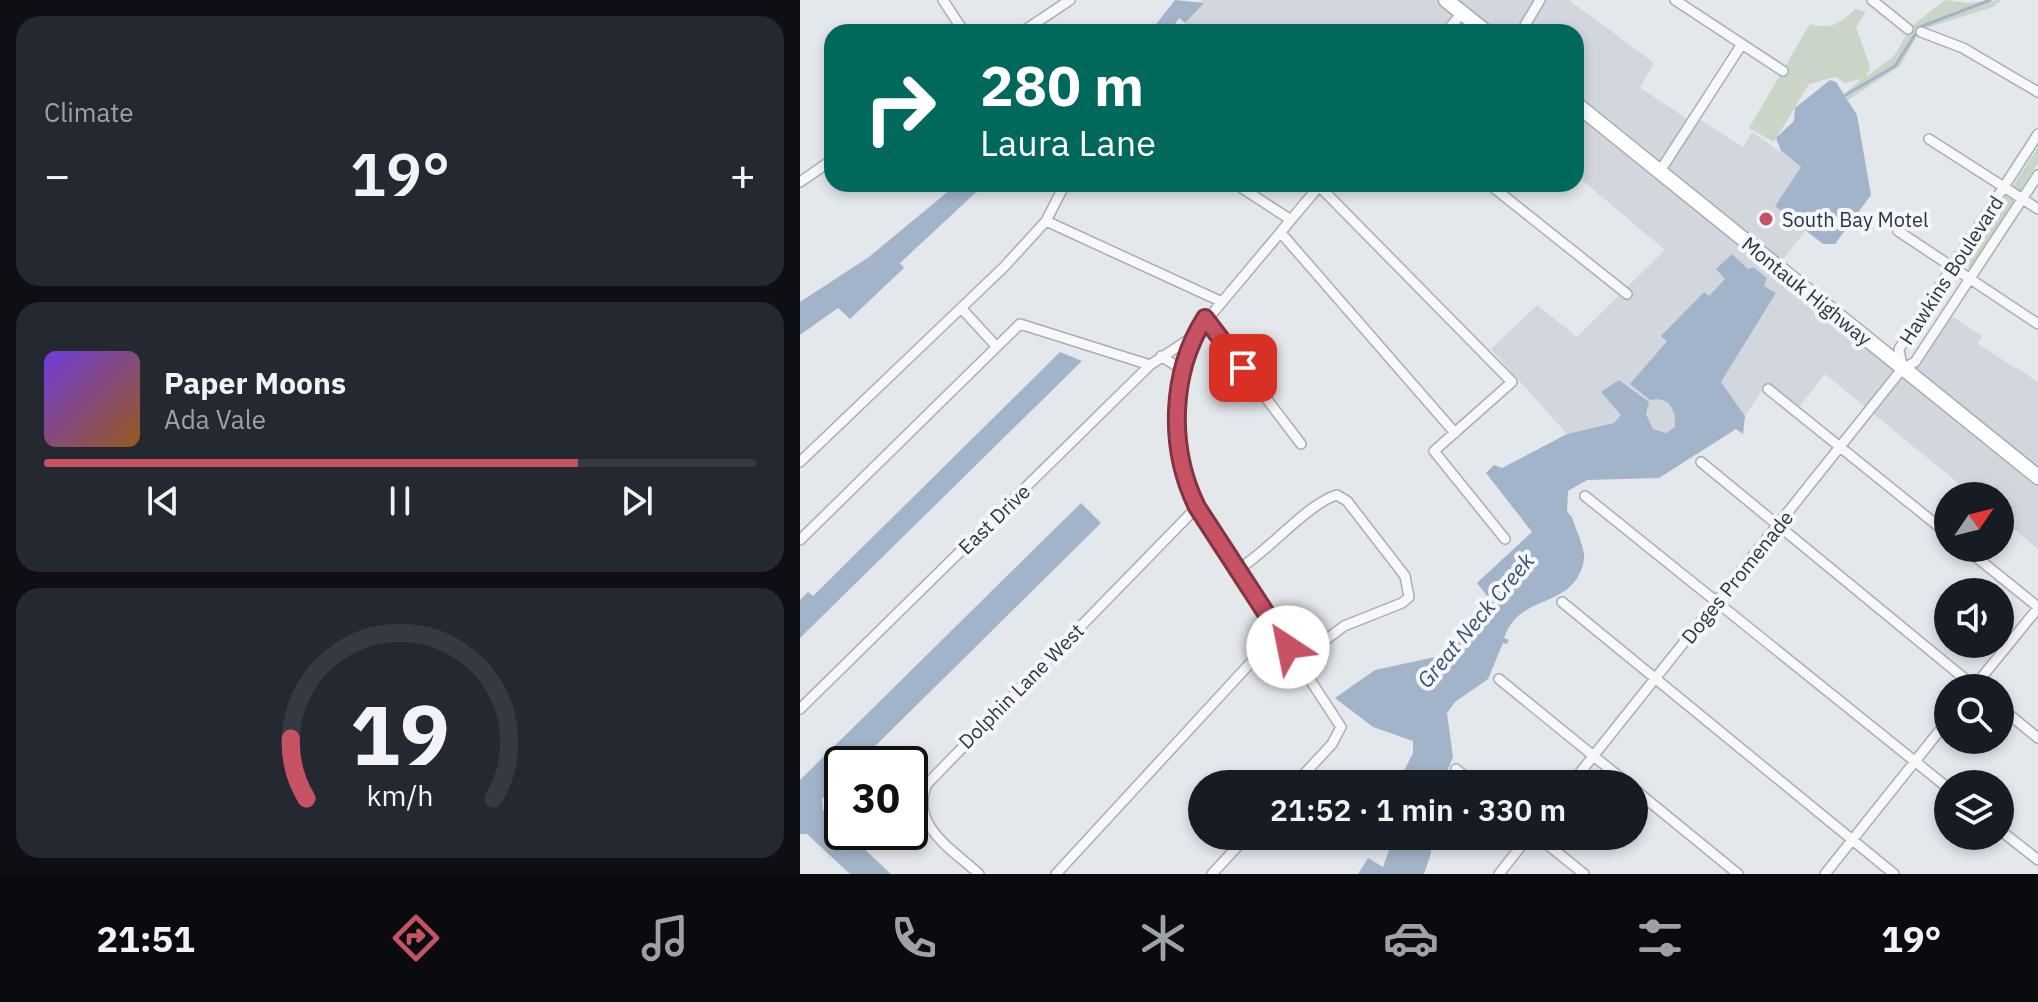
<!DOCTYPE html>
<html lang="en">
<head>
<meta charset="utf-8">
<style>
	body { margin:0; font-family:"IBM Plex Sans",sans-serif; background:#242831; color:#f1f3f6; height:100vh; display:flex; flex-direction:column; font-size:30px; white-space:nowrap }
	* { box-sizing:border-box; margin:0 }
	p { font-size:26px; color:#9ea1a6 }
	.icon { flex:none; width:44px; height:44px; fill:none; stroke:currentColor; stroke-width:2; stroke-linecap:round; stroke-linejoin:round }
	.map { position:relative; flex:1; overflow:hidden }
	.details { display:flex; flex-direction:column; gap:16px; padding:16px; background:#0d0f14; width:800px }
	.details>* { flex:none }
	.top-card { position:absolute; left:24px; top:24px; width:760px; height:168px; border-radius:24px; box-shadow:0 4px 12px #0003; background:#00695c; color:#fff; overflow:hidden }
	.needle { width:52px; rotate:55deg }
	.buttons { position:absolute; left:1134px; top:482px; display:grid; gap:16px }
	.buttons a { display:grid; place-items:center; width:80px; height:80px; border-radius:50%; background:#171b24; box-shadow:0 4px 12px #0003; font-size:40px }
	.speed { position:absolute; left:24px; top:746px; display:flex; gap:16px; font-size:40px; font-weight:700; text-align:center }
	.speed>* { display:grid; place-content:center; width:104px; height:104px; border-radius:50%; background:#171b24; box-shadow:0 4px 12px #0003; line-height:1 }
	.speed .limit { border:4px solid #111; border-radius:12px; background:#fff; color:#111 }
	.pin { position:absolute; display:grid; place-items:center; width:68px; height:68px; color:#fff; margin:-34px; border-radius:16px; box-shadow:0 4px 12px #0006 }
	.me { position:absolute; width:88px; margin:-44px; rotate:326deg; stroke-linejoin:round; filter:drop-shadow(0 0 6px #0008) }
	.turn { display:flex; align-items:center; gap:28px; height:168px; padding:0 24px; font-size:36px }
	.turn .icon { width:104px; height:104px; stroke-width:2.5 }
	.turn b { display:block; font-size:56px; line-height:68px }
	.big { font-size:60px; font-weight:600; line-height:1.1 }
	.details .widget { flex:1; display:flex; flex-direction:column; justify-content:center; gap:12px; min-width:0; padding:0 28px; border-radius:24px; background:#242831 }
	.details .dial { align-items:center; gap:0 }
	.dial svg { height:208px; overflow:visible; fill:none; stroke:#363941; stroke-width:7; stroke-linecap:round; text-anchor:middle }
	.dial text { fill:#f1f3f6; stroke:none }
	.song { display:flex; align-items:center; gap:24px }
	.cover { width:96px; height:96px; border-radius:12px; background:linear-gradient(135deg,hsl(260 70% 55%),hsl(30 70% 35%)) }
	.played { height:8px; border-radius:4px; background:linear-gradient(90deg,#c75263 75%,#363941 75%) }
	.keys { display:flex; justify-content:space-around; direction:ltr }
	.heat { display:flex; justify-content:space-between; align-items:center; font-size:44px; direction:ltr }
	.trip { position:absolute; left:388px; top:770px; width:460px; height:80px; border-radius:40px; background:#171b24; box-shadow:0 4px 12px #0003; font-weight:600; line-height:80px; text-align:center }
	.dock { display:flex; height:128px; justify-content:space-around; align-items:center; background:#090b0e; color:#9ea1a6 }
	.dock .icon { width:56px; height:56px }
	.dock .current { color:#c75263 }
	.dock b { font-size:36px; color:#f1f3f6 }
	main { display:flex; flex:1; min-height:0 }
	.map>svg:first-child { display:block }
	.built { fill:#d2d6dd }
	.green { fill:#c9d5c6 }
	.water { fill:#a2b4c9 }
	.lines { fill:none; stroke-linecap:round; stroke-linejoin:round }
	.stream { stroke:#a2b4c9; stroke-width:3 }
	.minor-casing { stroke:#a9aeb5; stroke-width:12 }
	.primary-casing { stroke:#a4abb6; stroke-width:17 }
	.minor { stroke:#f7f8fa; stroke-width:9 }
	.primary { stroke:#fff; stroke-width:14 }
	.route-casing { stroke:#813540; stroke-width:20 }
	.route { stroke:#c75263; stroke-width:14 }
	.poi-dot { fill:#c75263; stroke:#f4f6f8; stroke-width:3 }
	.labels { text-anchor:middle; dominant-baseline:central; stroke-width:8; stroke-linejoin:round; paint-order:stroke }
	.poi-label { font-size:20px; fill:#2d3543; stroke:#f4f6f8; text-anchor:start }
	.street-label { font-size:20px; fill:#2d3543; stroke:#f4f6f8 }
	.water-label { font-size:22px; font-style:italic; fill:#395375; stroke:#f4f6f8 }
</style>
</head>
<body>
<main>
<section class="details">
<div class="widget"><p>Climate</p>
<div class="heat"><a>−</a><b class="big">19°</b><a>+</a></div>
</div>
<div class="widget">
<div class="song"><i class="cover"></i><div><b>Paper Moons</b><p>Ada Vale</p></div></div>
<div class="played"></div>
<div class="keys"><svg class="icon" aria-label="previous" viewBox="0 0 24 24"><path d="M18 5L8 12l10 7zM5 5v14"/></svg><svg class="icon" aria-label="pause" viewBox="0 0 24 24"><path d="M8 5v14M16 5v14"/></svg><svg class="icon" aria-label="next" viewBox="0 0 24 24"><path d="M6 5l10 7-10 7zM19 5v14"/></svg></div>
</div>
<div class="widget dial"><svg viewBox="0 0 100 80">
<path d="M14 69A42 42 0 1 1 86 69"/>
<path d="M14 69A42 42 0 0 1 8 46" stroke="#c75263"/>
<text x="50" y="56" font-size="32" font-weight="700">19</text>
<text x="50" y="72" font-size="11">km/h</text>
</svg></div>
</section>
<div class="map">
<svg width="1238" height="874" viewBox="0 0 1238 874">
	<rect width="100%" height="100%" fill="#e4e7eb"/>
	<path class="built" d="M 400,0 L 769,0 L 854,63 L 840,88 L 893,123 L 897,118 L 943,147 L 952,132 L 1001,167 L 975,206 L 1006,230 L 976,268 L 1109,377 L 1150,315 L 1182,336 L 1178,344 L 1238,382 L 1238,549 L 1200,517 L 1200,496 L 1174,496 L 1025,374 L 998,408 L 967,383 L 945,416 L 921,382 L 976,293 L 964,286 L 967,279 L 949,269 L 926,279 L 909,297 L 904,292 L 862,336 L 867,341 L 831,383 L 870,403 L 876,413 L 875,427 L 866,433 L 853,429 L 846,414 L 848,402 L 819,380 L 822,415 L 814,423 L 767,434 L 691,349 L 737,305 L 777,337 L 865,250 L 776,175 L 776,32 L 398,32 L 385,23 L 403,3 Z"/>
	<path class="green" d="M 1145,0 L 1167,3 L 1202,0 L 1193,7 L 1120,30 L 1100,66 L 1048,100 L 1044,94 L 1062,79 L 1045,83 L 1036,77 L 1009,84 L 974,142 L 949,128 L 1010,24 C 1031,30 1040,24 1055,9 L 1066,12 L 1056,27 L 1070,67 L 1066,77 L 1094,56 L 1111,27 Z
		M 1238,147 L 1238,163 L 1170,269 L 1163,263 Z"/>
	<path class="water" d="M 375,0 L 404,3 L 385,23 L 379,18 L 370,32 L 350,32 Z
		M 1030,80 L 1036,82 L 1057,115 L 1071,195 L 1035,244 L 1023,244 L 975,206 L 1001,167 L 981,151 L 976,138 L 994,121 L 995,108 Z
		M 157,184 L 185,184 L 100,263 L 104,268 L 50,319 L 38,308 L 0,335 L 0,302 L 69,257 Z
		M 932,254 L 948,269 L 953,267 L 967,278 L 964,286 L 976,293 L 921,382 L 945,416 L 943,434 L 936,429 L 859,478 L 787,480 L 768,491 L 767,512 L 772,517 C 775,528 786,550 784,560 C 774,611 720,591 704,638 L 709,640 L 707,644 L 703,643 L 688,679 L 655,702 L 647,713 L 653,757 L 642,784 L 597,784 L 613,753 L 613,741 L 573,727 L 535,698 L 575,670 L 640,656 L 688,597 L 677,583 L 732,532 L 686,473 L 694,465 L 702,468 L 767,434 L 814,423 L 821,415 L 801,392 L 819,380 L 849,402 L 846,414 L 853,429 L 866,433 L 875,427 C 876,410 870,396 850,400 L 830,384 L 867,341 L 861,336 L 904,292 L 909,296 L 925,279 L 916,269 Z
		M 260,352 L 282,361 L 0,638 L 0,600 L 8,592 L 13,596 Z
		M 281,503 L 301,523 L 57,764 L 42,764 L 42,779 L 22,799 L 23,810 L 42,832 L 46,832 L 91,874 L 50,874 L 7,834 L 0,834 L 0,780 Z
		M 594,836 L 628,836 L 631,853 L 624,874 L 558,874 L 568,858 L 583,867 Z"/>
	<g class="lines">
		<path class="stream" d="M 1044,96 L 1095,66 L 1120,27 L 1190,0"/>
		<g class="minor-casing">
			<path id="minor" d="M 143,0 L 164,32
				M 875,0 L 983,71
				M 1072,0 L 1108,29
				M 222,32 L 270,0
				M 646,32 L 662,13
				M 721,32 L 740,0
				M 1121,32 L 1163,48 L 1238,92
				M 1129,139 L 1238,209
				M 860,171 L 942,44
				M 0,182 L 32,160
				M 436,184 L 491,220
				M 689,184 L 827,294
				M 519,186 L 712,382 L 634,451 L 705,539
				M 246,221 L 420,301
				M 1098,231 L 1238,324
				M 481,233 L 655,433
				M 162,309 L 196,346
				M 405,318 L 501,444
				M 361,356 L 381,369
				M 1102,366 L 1099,349 L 1238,134
				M 968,389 L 1148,534
				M 0,462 L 204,267 L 246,221 L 265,184
				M 901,462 L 1176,688
				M 785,496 L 1148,788
				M 0,540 L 220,324 L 350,365
				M 1165,548 L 1238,607
				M 437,570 C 468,552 508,503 537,495 L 547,501 L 605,576 L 609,597 L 602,603 L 544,626 L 498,661
				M 762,602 L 1094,874
				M 699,679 L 828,784
				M 1173,688 L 1238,608
				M 1200,707 L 1238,738
				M 0,709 L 350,365 L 394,336
				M 656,769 L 674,784
				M 495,784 L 532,744 L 541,727 L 397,507 L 383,469 L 378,414 L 382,365 L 396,333 L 521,184
				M 771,784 L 1102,369 L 1115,362 L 1238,175
				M 834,789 L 938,874
				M 1200,830 L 1238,860
				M 737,836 L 784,874
				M 179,874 C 152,849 109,825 127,784 L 397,507
				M 256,874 L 478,633
				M 412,874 L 447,836
				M 699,874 L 729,836
				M 1025,874 L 1148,720"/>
		</g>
		<g class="primary-casing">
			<path id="primary" d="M 646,0 L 686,32
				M 776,104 L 1238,477"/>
		</g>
		<use href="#minor" class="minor"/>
		<use href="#primary" class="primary"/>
	</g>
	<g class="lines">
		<g class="route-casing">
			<path id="route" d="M 443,368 L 405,318 C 370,373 368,448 397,507 L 488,647"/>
		</g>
		<use href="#route" class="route"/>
	</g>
	<circle class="poi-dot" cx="966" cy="219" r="8"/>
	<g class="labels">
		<g class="poi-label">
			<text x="982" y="219">South Bay Motel</text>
		</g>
		<g class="street-label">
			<text transform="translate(1151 270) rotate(-57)">Hawkins Boulevard</text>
			<text transform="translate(1007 291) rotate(39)">Montauk Highway</text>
			<text transform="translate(194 519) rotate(-44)">East Drive</text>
			<text transform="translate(937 577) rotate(-51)">Doges Promenade</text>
			<text transform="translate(221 686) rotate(-45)">Dolphin Lane West</text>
		</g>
		<g class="water-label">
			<text transform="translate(675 620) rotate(-50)">Great Neck Creek</text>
		</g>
	</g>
</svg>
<div class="buttons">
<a><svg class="needle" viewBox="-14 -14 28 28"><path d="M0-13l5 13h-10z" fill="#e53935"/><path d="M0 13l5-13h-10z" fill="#9ea1a6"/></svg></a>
<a><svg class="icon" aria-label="sound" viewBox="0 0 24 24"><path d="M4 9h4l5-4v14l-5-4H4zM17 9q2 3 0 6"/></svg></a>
<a><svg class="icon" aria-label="search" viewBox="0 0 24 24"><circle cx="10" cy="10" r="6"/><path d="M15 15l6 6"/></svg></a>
<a><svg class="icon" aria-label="layers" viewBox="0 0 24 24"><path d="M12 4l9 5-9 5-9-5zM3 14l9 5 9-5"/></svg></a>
</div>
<div class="speed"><div class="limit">30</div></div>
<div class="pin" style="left:443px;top:368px;background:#d93025"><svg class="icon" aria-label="arrive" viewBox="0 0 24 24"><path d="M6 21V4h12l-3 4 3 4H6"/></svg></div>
<svg class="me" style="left:488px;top:647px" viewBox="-20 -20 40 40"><circle r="19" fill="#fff"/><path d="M0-13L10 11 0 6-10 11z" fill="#c75263"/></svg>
<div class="trip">21:52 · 1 min · 330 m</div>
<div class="top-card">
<div class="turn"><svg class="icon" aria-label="right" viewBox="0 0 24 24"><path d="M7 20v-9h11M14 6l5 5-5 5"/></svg><div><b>280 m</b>Laura Lane</div></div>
</div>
</div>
</main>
<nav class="dock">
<b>21:51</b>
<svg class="icon current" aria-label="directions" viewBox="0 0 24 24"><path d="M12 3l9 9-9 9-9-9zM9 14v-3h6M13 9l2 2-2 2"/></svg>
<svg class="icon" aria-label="music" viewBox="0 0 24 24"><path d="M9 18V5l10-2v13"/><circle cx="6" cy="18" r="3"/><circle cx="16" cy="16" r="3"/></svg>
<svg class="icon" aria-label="phone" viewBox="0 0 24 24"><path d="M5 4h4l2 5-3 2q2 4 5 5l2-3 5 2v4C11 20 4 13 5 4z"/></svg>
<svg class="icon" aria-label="climate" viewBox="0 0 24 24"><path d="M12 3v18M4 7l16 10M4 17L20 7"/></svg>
<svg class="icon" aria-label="car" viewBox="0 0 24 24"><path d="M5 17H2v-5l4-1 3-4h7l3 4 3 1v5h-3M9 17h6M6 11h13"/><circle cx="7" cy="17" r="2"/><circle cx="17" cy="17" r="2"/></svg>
<svg class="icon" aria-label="filters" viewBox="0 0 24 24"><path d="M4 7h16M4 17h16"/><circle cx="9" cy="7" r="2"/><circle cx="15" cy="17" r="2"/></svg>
<b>19°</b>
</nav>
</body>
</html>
